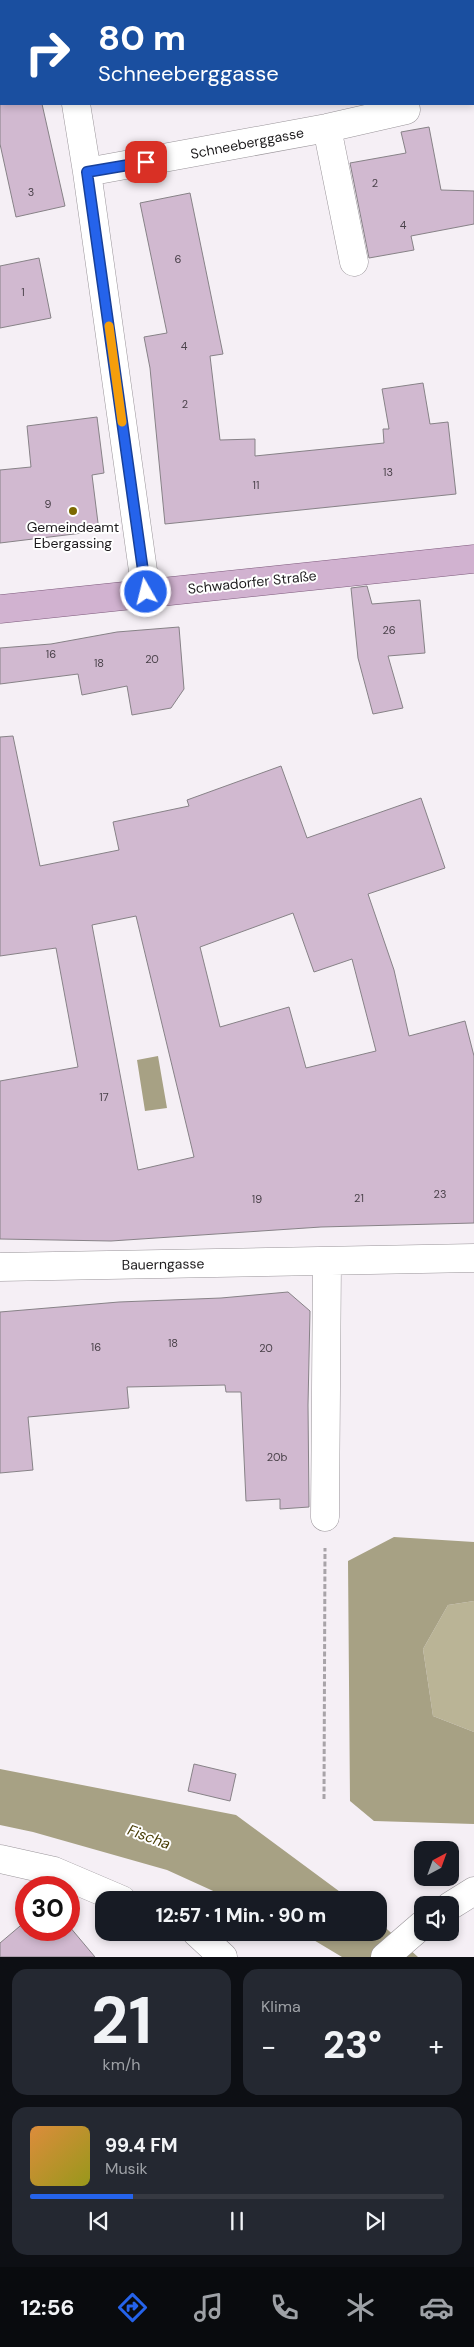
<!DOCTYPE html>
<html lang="de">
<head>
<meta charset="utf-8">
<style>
	body { margin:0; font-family:"DM Sans",sans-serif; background:#242831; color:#f1f3f6; height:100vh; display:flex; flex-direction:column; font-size:19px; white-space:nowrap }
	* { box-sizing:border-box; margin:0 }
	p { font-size:16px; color:#9ea1a6 }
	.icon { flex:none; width:28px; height:28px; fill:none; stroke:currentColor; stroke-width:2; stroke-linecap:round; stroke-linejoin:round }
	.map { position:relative; height:1957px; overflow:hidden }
	.sheet { display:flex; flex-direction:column; gap:12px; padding:12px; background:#0d0f14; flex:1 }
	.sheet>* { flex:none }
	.banner { position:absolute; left:0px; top:0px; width:475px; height:105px; box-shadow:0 2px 8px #0003; background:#1a4fa0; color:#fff; overflow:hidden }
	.needle { width:32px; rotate:41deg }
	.tools { position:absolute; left:414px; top:1841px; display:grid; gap:10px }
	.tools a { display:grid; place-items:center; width:45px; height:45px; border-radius:10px; background:#171b24; box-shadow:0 2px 8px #0003; font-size:25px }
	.speed { position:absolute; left:15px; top:1876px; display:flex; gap:10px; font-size:25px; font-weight:700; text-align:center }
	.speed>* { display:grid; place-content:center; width:65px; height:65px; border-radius:50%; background:#171b24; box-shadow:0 2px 8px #0003; line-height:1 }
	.speed .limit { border:8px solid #d22; background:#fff; color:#111 }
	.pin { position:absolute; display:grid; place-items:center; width:42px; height:42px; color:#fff; margin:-21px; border-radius:10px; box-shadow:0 2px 8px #0006 }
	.me { position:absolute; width:55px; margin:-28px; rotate:352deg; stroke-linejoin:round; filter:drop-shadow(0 0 4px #0008) }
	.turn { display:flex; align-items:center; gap:18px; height:105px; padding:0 15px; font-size:22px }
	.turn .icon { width:65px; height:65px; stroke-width:2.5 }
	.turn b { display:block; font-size:35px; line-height:42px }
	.big { font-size:38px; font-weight:800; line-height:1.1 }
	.sheet .widget { flex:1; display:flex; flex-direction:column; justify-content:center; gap:8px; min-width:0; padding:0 18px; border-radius:15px; background:#242831 }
	.sheet .dial { align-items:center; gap:0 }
	.dial b { font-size:65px; line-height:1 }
	.song { display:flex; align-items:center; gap:15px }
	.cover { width:60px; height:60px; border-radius:8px; background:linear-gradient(135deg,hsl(30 70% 55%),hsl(60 70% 35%)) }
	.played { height:5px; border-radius:2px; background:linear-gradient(90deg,#2563eb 25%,#363941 25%) }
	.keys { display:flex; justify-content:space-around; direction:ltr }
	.heat { display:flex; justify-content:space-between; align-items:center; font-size:28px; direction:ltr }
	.sheet .tiles { flex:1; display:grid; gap:12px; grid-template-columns:1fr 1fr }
	.widget:last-child { grid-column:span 2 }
	.trip { position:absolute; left:95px; top:1891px; width:292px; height:50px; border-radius:15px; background:#171b24; box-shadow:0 2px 8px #0003; font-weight:800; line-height:50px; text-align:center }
	.menu { display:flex; height:80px; justify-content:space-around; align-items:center; background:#090b0e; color:#9ea1a6 }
	.menu .icon { width:35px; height:35px }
	.menu .current { color:#2563eb }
	.menu b { font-size:22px; color:#f1f3f6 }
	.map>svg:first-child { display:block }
	.forest { fill:#bab496 }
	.water { fill:#a7a184 }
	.building { fill:#d1b9d0; stroke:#878287; fill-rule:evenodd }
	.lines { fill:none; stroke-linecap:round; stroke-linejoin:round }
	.minor-casing { stroke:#9a959a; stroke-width:29 }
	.major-casing { stroke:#7e5c7d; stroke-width:29 }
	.path { stroke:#a8a3a8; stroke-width:3; stroke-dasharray:5 2.5; stroke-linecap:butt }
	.minor { stroke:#fff; stroke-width:28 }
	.major { stroke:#d1b2d0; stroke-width:28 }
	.route-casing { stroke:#184099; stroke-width:12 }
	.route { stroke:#2563eb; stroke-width:9 }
	.slow { stroke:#f59e0b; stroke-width:9 }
	.poi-dot { fill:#7c6a01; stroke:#fff; stroke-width:2 }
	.labels { text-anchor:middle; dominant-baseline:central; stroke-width:4; stroke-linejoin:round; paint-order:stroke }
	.number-label { font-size:11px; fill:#4a424a }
	.street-label { font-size:14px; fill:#1d1b1d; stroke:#fff }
	.poi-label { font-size:14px; fill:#1d1b1d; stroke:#fff }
	.water-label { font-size:15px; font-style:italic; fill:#483d05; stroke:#fff }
</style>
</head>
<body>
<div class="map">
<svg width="474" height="1957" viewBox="0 0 474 1957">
	<rect width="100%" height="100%" fill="#f5eff5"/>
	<path class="forest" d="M 474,1601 L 474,1732 L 433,1716 L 423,1649 L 448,1605 Z"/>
	<path class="water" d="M 158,1056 L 167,1108 L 145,1111 L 137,1060 Z
		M 394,1537 L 474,1542 L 474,1601 L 448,1605 L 423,1649 L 433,1716 L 474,1732 L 474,1824 L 374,1821 L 350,1801 L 348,1561 Z
		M 0,1769 L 236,1815 L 351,1900 L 233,1900 L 167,1870 L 33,1832 L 0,1825 Z
		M 379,1922 L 418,1957 L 342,1957 L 302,1933 L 379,1932 Z"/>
	<path class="building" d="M 0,104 L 42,104 L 65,206 L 16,217 L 0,144 Z
		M 429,127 L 441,190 L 474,191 L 474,224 L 411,236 L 414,250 L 369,258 L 350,163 L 406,153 L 401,132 Z
		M 190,193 L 223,354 L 210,356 L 220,440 L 255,439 L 255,456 L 384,443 L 383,429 L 389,429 L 382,389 L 423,383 L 430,424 L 448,422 L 456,494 L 165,524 L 150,368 L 144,337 L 167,333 L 140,203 Z
		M 39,258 L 51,318 L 0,328 L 0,266 Z
		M 97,417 L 104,473 L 92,475 L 99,531 L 0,543 L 0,470 L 31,467 L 27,426 Z
		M 367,586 L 372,604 L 420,600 L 425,653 L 388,656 L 403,708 L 373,714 L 358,658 L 351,588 Z
		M 179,627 L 184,689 L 171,708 L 132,715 L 127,686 L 82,695 L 78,674 L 0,684 L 0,648 L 51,644 L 117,632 Z
		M 13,736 L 40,866 L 119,850 L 113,822 L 189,806 L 187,800 L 281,766 L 307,838 L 421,798 L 445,868 L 368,894 L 394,970 L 409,1036 L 465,1021 L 474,1056 L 474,1223 L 321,1227 L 111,1241 L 0,1239 L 0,1081 L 78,1067 L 56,948 L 0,956 L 0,737 ZM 293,913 L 314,972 L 352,959 L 376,1051 L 306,1068 L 289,1007 L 220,1027 L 200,947 ZM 136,916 L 194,1157 L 138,1170 L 92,925 Z
		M 288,1292 L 310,1311 L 308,1405 L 309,1507 L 280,1509 L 280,1499 L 246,1501 L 241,1392 L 226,1392 L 225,1385 L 127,1387 L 129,1408 L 28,1417 L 33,1470 L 0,1473 L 0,1312 L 119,1302 L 221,1298 Z
		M 194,1764 L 236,1774 L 230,1801 L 188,1791 Z
		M 26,1921 L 26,1930 L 69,1930 L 69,1926 L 95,1957 L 0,1957 L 0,1943 Z"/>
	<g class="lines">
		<g class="minor-casing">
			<path id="minor" d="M 58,0 L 58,1
				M 387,0 L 387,1
				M 76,104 L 87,172 L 146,592
				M 327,128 L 354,262
				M 87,172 L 327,128 L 406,110 L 405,104
				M 0,1267 L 474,1258
				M 325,1517 L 327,1261
				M 0,1859 L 54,1871 L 122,1900
				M 450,1906 L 474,1891
				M 196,1932 L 223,1957
				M 385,1957 L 422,1925"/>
		</g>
		<g class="major-casing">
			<path id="major" d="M 0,609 L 474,559"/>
		</g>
		<path class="path" d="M 324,1799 L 325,1548"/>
		<use href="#minor" class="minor"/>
		<use href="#major" class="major"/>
	</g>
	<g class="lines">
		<g class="route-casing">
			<path id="route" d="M 146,162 L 87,172 L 146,592"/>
		</g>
		<use href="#route" class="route"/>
		<path class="slow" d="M 109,326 L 122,422"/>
	</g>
	<circle class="poi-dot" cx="73" cy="511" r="5"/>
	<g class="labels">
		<g class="number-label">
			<text x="375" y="183">2</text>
			<text x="31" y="192">3</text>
			<text x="403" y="225">4</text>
			<text x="178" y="259">6</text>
			<text x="23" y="292">1</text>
			<text x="184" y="346">4</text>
			<text x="185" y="404">2</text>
			<text x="388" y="472">13</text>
			<text x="256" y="485">11</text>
			<text x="48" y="504">9</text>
			<text x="389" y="630">26</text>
			<text x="51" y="654">16</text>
			<text x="152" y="659">20</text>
			<text x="99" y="663">18</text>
			<text x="104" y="1097">17</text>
			<text x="440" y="1194">23</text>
			<text x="359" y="1198">21</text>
			<text x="257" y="1199">19</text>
			<text x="173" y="1343">18</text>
			<text x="96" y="1347">16</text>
			<text x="266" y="1348">20</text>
			<text x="277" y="1457">20b</text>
		</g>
		<g class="street-label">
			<text transform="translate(247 143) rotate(-11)">Schneeberggasse</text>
			<text transform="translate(252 582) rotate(-6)">Schwadorfer Straße</text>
			<text transform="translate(163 1264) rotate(-1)">Bauerngasse</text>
		</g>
		<g class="poi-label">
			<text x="73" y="527">Gemeindeamt<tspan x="73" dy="16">Ebergassing</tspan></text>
		</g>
		<g class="water-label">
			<text transform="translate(149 1837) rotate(20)">Fischa</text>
		</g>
	</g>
</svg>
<div class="tools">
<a><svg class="needle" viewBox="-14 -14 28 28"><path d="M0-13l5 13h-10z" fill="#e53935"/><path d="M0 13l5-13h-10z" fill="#9ea1a6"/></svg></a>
<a><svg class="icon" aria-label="sound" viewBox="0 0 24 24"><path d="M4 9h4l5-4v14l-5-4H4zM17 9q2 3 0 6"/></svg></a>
</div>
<div class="speed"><div class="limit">30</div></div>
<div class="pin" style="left:146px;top:162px;background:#d93025"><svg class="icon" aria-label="arrive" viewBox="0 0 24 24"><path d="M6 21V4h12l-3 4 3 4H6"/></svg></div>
<svg class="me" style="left:146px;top:592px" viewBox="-20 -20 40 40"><circle r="17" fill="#2563eb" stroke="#fff" stroke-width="3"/><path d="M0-11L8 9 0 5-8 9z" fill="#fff"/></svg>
<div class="trip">12:57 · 1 Min. · 90 m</div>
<div class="banner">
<div class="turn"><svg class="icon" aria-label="right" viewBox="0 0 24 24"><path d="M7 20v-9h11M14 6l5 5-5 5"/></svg><div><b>80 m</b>Schneeberggasse</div></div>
</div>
</div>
<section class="sheet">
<div class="tiles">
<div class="widget dial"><b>21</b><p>km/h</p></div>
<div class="widget"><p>Klima</p>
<div class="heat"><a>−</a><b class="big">23°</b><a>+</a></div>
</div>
<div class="widget">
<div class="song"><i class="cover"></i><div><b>99.4 FM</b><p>Musik</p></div></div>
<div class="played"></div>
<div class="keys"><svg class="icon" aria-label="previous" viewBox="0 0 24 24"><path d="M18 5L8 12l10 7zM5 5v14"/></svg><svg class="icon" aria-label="pause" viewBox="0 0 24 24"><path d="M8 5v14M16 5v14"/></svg><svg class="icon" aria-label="next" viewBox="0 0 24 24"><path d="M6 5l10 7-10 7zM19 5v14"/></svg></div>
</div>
</div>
</section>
<nav class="menu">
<b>12:56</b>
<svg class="icon current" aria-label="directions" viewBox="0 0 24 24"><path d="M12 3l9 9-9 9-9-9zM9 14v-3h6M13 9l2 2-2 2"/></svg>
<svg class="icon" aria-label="music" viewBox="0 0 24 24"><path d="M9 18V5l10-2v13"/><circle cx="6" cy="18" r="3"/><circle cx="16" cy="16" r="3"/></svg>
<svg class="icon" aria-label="phone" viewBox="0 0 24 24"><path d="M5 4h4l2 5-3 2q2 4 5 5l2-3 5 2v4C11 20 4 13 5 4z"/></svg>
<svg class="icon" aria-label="climate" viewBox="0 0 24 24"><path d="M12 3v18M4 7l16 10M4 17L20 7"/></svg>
<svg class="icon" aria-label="car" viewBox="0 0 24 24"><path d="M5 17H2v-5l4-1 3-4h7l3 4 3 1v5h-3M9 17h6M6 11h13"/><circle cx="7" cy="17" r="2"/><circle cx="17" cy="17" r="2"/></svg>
</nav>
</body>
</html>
